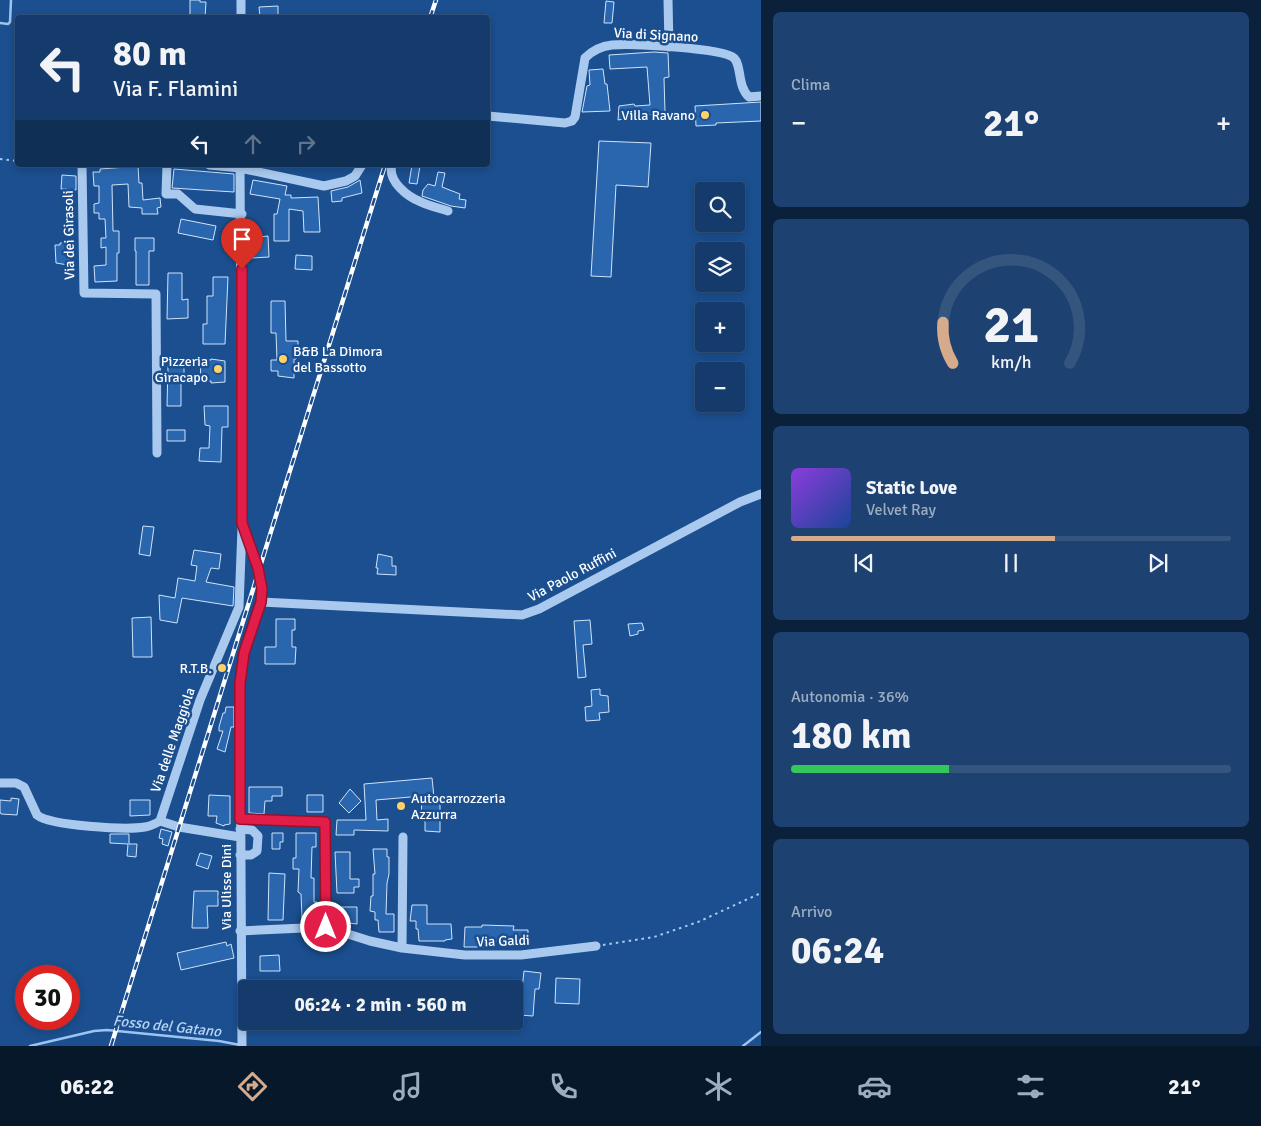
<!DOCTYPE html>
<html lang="it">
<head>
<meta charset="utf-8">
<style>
	body { margin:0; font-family:Signika,sans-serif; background:#1d4271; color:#f1f3f6; height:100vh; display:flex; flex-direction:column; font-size:19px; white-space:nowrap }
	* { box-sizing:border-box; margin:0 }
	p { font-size:16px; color:#9dadc1 }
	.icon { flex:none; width:28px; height:28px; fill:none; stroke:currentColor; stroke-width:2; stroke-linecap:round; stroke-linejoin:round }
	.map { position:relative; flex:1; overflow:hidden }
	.details { display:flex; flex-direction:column; gap:12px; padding:12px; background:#0b203b; width:500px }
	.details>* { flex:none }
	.banner { position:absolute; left:15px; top:15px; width:475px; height:152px; border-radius:5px; box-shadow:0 2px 8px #0003,0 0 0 1px #33557e; background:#143b6b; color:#f1f3f6; overflow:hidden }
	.fabs { position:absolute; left:695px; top:182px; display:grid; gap:10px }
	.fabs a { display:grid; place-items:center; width:50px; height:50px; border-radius:5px; background:#143b6b; box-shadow:0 2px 8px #0003,0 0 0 1px #33557e; font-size:25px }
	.speed { position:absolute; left:15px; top:965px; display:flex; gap:10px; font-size:25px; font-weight:700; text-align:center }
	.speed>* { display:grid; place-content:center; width:65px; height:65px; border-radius:50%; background:#143b6b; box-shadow:0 2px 8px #0003,0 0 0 1px #33557e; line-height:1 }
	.speed .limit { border:8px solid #d22; background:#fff; color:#111 }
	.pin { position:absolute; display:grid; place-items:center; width:42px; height:42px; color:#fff; margin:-51px -21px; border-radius:50% 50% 50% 0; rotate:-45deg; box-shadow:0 0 5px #0007 }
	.pin .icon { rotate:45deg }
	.me { position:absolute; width:55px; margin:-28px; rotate:0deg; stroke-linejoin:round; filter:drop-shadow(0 0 4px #0008) }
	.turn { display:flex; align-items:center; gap:18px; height:105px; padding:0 15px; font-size:22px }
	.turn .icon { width:65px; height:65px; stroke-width:2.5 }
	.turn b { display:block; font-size:35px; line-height:42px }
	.lanes { display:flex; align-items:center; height:48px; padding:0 15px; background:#0003; justify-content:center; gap:25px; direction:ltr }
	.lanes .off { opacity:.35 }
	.big { font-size:38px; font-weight:700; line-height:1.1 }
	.details .widget { flex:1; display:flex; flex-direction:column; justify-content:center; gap:8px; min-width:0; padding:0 18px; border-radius:8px; background:#1d4271 }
	.details .dial { align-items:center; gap:0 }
	.dial svg { height:130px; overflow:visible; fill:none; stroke:#33557e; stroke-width:7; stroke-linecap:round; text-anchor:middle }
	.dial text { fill:#f1f3f6; stroke:none }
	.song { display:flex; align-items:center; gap:15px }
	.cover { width:60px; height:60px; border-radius:8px; background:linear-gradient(135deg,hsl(270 70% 55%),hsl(220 70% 35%)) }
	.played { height:5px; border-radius:2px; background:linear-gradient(90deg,#d6ab8b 60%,#33557e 60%) }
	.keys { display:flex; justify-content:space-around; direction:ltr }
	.heat { display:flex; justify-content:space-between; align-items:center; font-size:28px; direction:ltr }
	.charge { height:8px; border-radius:4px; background:linear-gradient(90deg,#34c759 36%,#33557e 0) }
	.trip { position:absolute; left:238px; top:980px; width:285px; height:50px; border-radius:5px; background:#143b6b; box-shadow:0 2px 8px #0003,0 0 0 1px #33557e; font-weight:700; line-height:50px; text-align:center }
	.dock { display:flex; height:80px; justify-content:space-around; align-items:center; background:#08182b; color:#9dadc1 }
	.dock .icon { width:35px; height:35px }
	.dock .selected { color:#d6ab8b }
	.dock b { font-size:22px; color:#f1f3f6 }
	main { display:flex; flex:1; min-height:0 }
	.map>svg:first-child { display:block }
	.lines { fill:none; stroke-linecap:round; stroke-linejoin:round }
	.stream { stroke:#9cc4f0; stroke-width:2.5 }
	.building { fill:#2a66ad; stroke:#cfe3fa }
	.path { stroke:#a9c9ee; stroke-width:2; stroke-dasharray:2.5 4; stroke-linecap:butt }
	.minor { stroke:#a9c9ee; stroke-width:9 }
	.rail-casing { stroke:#fff; stroke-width:4.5 }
	.rail { stroke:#1b4f8f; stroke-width:2.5; stroke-dasharray:8; stroke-linecap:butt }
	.route-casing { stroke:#92132f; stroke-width:12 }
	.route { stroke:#e11d48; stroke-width:9 }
	.poi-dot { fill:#ffd166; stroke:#1b4f8f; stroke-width:2 }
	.labels { text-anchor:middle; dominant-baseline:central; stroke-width:5; stroke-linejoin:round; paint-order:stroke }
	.street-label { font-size:14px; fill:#fff; stroke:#1b4f8f }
	.poi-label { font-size:14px; fill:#fff; stroke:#1b4f8f; text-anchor:end }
	.water-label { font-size:15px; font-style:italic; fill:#b5d3f5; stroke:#1b4f8f }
</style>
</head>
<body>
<main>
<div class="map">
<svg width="761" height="1046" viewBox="0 0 761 1046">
	<rect width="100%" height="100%" fill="#1b4f8f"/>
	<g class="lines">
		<path class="stream" d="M 0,23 L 8,24 L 10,22 L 11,0
			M 30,1046 L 94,1031 L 107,1030 L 219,1041 L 240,1045
			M 743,1046 L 761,1032"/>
	</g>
	<path class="building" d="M 190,0 L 200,0 L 200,2 L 206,2 L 205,18 L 190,18 Z
		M 606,1 L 614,2 L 612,23 L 604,23 Z
		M 278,6 L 278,18 L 260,17 L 259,7 Z
		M 654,52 L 668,53 L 669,77 L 664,78 L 665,112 L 618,120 L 619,106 L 634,104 L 635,106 L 650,105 L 647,67 L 610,69 L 609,55 Z
		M 603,69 L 605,84 L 607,84 L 610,111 L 582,112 L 587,86 L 590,85 L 589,70 Z
		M 761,102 L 761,121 L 716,123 L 716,125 L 696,126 L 695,106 Z
		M 599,141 L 651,143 L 648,187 L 616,185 L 611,277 L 591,276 Z
		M 412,165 L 420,166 L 417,184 L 409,183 Z
		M 127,166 L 138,166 L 139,183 L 142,183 L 143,200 L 160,198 L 161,207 L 157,208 L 158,214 L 142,214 L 142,208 L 129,207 L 128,184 L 112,185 L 113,231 L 119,231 L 119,253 L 117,253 L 117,281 L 95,282 L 94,266 L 106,265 L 106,247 L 101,248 L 101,238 L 106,238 L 105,219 L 99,219 L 99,213 L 94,213 L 94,204 L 99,203 L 99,186 L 94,186 L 93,172 L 100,172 L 100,169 L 127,167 Z
		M 174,169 L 234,174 L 234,192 L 172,188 Z
		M 438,172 L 445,173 L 442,187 L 460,194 L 459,199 L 466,200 L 465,208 L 451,206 L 422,196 L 423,190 L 428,184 L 435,186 Z
		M 62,175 L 76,176 L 76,190 L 61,189 Z
		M 253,180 L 287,186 L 285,195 L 291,195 L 291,198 L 318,197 L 320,232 L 304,232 L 303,211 L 289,209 L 289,241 L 274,241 L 274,214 L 277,214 L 280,199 L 250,194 Z
		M 360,180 L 362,193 L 342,198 L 342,201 L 332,202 L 331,191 L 348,187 Z
		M 181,219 L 216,226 L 213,240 L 178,233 Z
		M 251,233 L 259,233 L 259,237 L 268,236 L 269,257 L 252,258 Z
		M 135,238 L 154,238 L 154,251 L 149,251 L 149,285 L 136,285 L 136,251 L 135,251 Z
		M 60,243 L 68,243 L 68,249 L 71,249 L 71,259 L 68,259 L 68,265 L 56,263 L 55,245 L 60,245 Z
		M 296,255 L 312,256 L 312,270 L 295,269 Z
		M 168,273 L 182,273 L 182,300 L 188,299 L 188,318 L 167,319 Z
		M 213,277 L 228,277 L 225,344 L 203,344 L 203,324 L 207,324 L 207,296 L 213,296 Z
		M 271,301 L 285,301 L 286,341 L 298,341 L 298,351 L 296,351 L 296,359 L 294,359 L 294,378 L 278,376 L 278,371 L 271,371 L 271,360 L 277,360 L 276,333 L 271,333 Z
		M 211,359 L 225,361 L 225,382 L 211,383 L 211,381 L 200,381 L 201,360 L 211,360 Z
		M 168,366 L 184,367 L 184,380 L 181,380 L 181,406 L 167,406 Z
		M 204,406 L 228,406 L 228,427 L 222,427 L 221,462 L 199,461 L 200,448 L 209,448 L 210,426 L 205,425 Z
		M 167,430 L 185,430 L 185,441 L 167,441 Z
		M 143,526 L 154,527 L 150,556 L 139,554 Z
		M 194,550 L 221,554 L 219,569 L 211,568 L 206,582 L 234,587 L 233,606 L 182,598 L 177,623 L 160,620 L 159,595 L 175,598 L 178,578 L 195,581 L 197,566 L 191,565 Z
		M 378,554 L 392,557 L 392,566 L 396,566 L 396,575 L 377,574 L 378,568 L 376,568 Z
		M 151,617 L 152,657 L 133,657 L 132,618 Z
		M 276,619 L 295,619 L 295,630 L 292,630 L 292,647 L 296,647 L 295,664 L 265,664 L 265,647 L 276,647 Z
		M 590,620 L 592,644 L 583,645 L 586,677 L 578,678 L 574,621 Z
		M 642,623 L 644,630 L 638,631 L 638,634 L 630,636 L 628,624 Z
		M 600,689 L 600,695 L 608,696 L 609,712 L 599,713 L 600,720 L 586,721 L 585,707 L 592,706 L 591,690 Z
		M 226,707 L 234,707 L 234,727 L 231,727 L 225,752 L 217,749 L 223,731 L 219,731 L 219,727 L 223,713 L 225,713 Z
		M 432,778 L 434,797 L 440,798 L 440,832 L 425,831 L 425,821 L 421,820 L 422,796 L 376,800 L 377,820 L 388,819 L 388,831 L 354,830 L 354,835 L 336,835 L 337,820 L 366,820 L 364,784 Z
		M 249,787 L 282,787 L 282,796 L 272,796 L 272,801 L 265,801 L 264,814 L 249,813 Z
		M 350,789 L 361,801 L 349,813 L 339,803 Z
		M 209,795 L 230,796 L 230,824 L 224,825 L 224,826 L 216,823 L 217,816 L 208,816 Z
		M 307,795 L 323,795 L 323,812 L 307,812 Z
		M 11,798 L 19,799 L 17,815 L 1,814 L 0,812 L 0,800 L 11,801 Z
		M 130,800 L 150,800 L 150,815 L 130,816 Z
		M 161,829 L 172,832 L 168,846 L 162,844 L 163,839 L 159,838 Z
		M 272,833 L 283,833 L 283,842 L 280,842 L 280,849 L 272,849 Z
		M 296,833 L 316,833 L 316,847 L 312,847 L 311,878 L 314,878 L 314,902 L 317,902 L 317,918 L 302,918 L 301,894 L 298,892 L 299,869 L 293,869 L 293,858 L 296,858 Z
		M 110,834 L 129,834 L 129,844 L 137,844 L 136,857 L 127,856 L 128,844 L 110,843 Z
		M 373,849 L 387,849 L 387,857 L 389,857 L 389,874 L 387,883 L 386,914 L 394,914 L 394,932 L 379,932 L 378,920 L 375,920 L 375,912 L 370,911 L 371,896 L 373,896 L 373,874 L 375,874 Z
		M 335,852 L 350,852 L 350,879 L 359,879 L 359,887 L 354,887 L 354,893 L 337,893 Z
		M 200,853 L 212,856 L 208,869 L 196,865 Z
		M 269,873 L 285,874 L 283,920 L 268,920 Z
		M 194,891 L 218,891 L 218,906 L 207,906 L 208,928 L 192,928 Z
		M 412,905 L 427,905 L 427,924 L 451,924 L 452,939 L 445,940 L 445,941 L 419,941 L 418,929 L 416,929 L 416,921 L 410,921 Z
		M 339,907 L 357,907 L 357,924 L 339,922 Z
		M 482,925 L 514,926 L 513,930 L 528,930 L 528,941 L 489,941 L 489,947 L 464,947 L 465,927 L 482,927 Z
		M 226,942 L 227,946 L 231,944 L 234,958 L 181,970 L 177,953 Z
		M 279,955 L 280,971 L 260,971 L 260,956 Z
		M 524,971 L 541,973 L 539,989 L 535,989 L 533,1016 L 519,1015 Z
		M 556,978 L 580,979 L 579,1004 L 555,1003 Z"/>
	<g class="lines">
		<path class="path" d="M 0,159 L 18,161
			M 603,945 L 654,937 L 698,922 L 761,893"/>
		<path class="minor" d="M 668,0 L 669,47
			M 241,18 L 241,0
			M 488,116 L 565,123 L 572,121 L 575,117 L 585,58 C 592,51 602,46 612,45 C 630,43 723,48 734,58 C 742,66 737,86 749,97 L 761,96
			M 82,165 L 84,293 L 156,294 L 157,453
			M 167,165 L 166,194 L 178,194 L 195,209 L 242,214
			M 209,165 L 240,168 L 324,186 L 346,181 L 355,176 L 362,165
			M 240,165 L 242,523 L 258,568 L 262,589 L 261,602 L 243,653 L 240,683 L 242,1046
			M 392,165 C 387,181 408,197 421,202 C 429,206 439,208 448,211
			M 261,602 L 522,615 L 539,609 L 740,502 L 761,494
			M 0,783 L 16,783 L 24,787 L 37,815 C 51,826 126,830 145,827 C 151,826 155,824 160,821 L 200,700 L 239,607 L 242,528
			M 240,819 L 325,822 L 326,927
			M 160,821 L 179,827 L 240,837
			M 240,855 L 251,855 L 257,851 L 258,836 L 252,830 L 240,829
			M 240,931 L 326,927 L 370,941 L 402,948 L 465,955 L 521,955 L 596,946
			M 402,948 L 403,837"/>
		<g class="rail-casing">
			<path id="rail" d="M 430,18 L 436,0
				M 111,1046 L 385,165"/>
		</g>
		<use href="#rail" class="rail"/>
	</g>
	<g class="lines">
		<g class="route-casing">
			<path id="route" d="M 242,269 L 242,523 L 258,568 L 262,589 L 261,602 L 244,653 L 240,683 L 240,819 L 325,822 L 326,927"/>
		</g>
		<use href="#route" class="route"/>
	</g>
	<g class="poi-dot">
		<circle cx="705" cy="115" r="5"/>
		<circle cx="283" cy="359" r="5"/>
		<circle cx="218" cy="369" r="5"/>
		<circle cx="222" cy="668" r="5"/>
		<circle cx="401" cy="806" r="5"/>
	</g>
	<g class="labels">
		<g class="street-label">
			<text transform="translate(656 35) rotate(3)">Via di Signano</text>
			<text transform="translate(69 235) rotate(-91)">Via dei Girasoli</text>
			<text transform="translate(572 575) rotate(-28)">Via Paolo Ruffini</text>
			<text transform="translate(173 740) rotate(-71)">Via delle Maggiola</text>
			<text transform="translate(226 887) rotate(-90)">Via Ulisse Dini</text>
			<text transform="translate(503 941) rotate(-2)">Via Galdi</text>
		</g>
		<g class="poi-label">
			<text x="695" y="115">Villa Ravano</text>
			<text x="293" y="351" text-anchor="start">B&amp;B La Dimora<tspan x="293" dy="16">del Bassotto</tspan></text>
			<text x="208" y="361">Pizzeria<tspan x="208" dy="16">Giracapo</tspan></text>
			<text x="212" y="668">R.T.B.</text>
			<text x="411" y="798" text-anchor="start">Autocarrozzeria<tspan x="411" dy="16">Azzurra</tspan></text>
		</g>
		<g class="water-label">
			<text transform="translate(167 1026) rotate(6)">Fosso del Gatano</text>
		</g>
	</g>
</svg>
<div class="fabs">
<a><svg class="icon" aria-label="search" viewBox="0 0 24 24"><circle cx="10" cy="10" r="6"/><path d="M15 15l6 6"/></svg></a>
<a><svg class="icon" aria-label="layers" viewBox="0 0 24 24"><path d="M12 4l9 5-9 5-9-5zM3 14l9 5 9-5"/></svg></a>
<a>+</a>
<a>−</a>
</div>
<div class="speed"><div class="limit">30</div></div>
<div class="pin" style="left:242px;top:269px;background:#d93025"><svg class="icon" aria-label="arrive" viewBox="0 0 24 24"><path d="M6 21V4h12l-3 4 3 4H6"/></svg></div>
<svg class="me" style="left:326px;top:927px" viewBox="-20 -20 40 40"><circle r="17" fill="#e11d48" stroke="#fff" stroke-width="3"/><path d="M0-11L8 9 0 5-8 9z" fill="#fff"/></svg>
<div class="trip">06:24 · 2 min · 560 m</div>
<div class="banner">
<div class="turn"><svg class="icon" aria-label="left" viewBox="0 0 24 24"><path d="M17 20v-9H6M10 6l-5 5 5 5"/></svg><div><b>80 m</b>Via F. Flamini</div></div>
<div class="lanes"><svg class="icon" aria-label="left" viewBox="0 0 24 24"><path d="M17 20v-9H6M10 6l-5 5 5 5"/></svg><svg class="icon off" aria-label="ahead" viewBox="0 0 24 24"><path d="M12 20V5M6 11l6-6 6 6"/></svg><svg class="icon off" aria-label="right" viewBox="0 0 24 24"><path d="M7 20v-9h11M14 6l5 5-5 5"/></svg></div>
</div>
</div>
<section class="details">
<div class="widget"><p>Clima</p>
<div class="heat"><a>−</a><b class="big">21°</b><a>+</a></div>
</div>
<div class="widget dial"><svg viewBox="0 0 100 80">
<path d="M14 69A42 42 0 1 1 86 69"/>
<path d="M14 69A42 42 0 0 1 8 44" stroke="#d6ab8b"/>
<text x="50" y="56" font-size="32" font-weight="700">21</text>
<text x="50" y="72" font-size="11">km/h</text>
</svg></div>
<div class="widget">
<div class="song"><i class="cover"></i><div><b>Static Love</b><p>Velvet Ray</p></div></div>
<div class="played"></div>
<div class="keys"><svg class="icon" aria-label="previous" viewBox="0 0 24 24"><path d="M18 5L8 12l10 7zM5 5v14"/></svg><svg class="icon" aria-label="pause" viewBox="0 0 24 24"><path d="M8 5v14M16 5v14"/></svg><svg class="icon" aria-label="next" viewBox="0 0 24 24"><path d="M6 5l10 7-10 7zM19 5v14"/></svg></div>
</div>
<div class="widget"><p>Autonomia · 36%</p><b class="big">180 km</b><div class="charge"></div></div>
<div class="widget"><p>Arrivo</p><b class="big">06:24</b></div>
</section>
</main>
<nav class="dock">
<b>06:22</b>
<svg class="icon selected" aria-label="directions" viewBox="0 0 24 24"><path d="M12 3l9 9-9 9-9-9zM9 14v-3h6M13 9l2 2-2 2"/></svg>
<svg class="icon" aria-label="music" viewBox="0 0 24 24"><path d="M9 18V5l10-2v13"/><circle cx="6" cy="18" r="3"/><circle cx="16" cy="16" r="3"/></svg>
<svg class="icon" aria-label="phone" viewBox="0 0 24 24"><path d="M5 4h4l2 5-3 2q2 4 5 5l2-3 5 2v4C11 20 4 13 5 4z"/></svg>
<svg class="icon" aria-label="climate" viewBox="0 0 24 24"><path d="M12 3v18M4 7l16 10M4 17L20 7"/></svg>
<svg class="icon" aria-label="car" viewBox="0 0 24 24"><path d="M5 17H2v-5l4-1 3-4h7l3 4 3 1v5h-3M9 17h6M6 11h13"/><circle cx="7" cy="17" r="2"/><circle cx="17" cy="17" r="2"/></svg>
<svg class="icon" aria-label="filters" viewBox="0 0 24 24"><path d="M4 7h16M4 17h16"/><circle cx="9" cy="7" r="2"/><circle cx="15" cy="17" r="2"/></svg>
<b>21°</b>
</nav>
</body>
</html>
